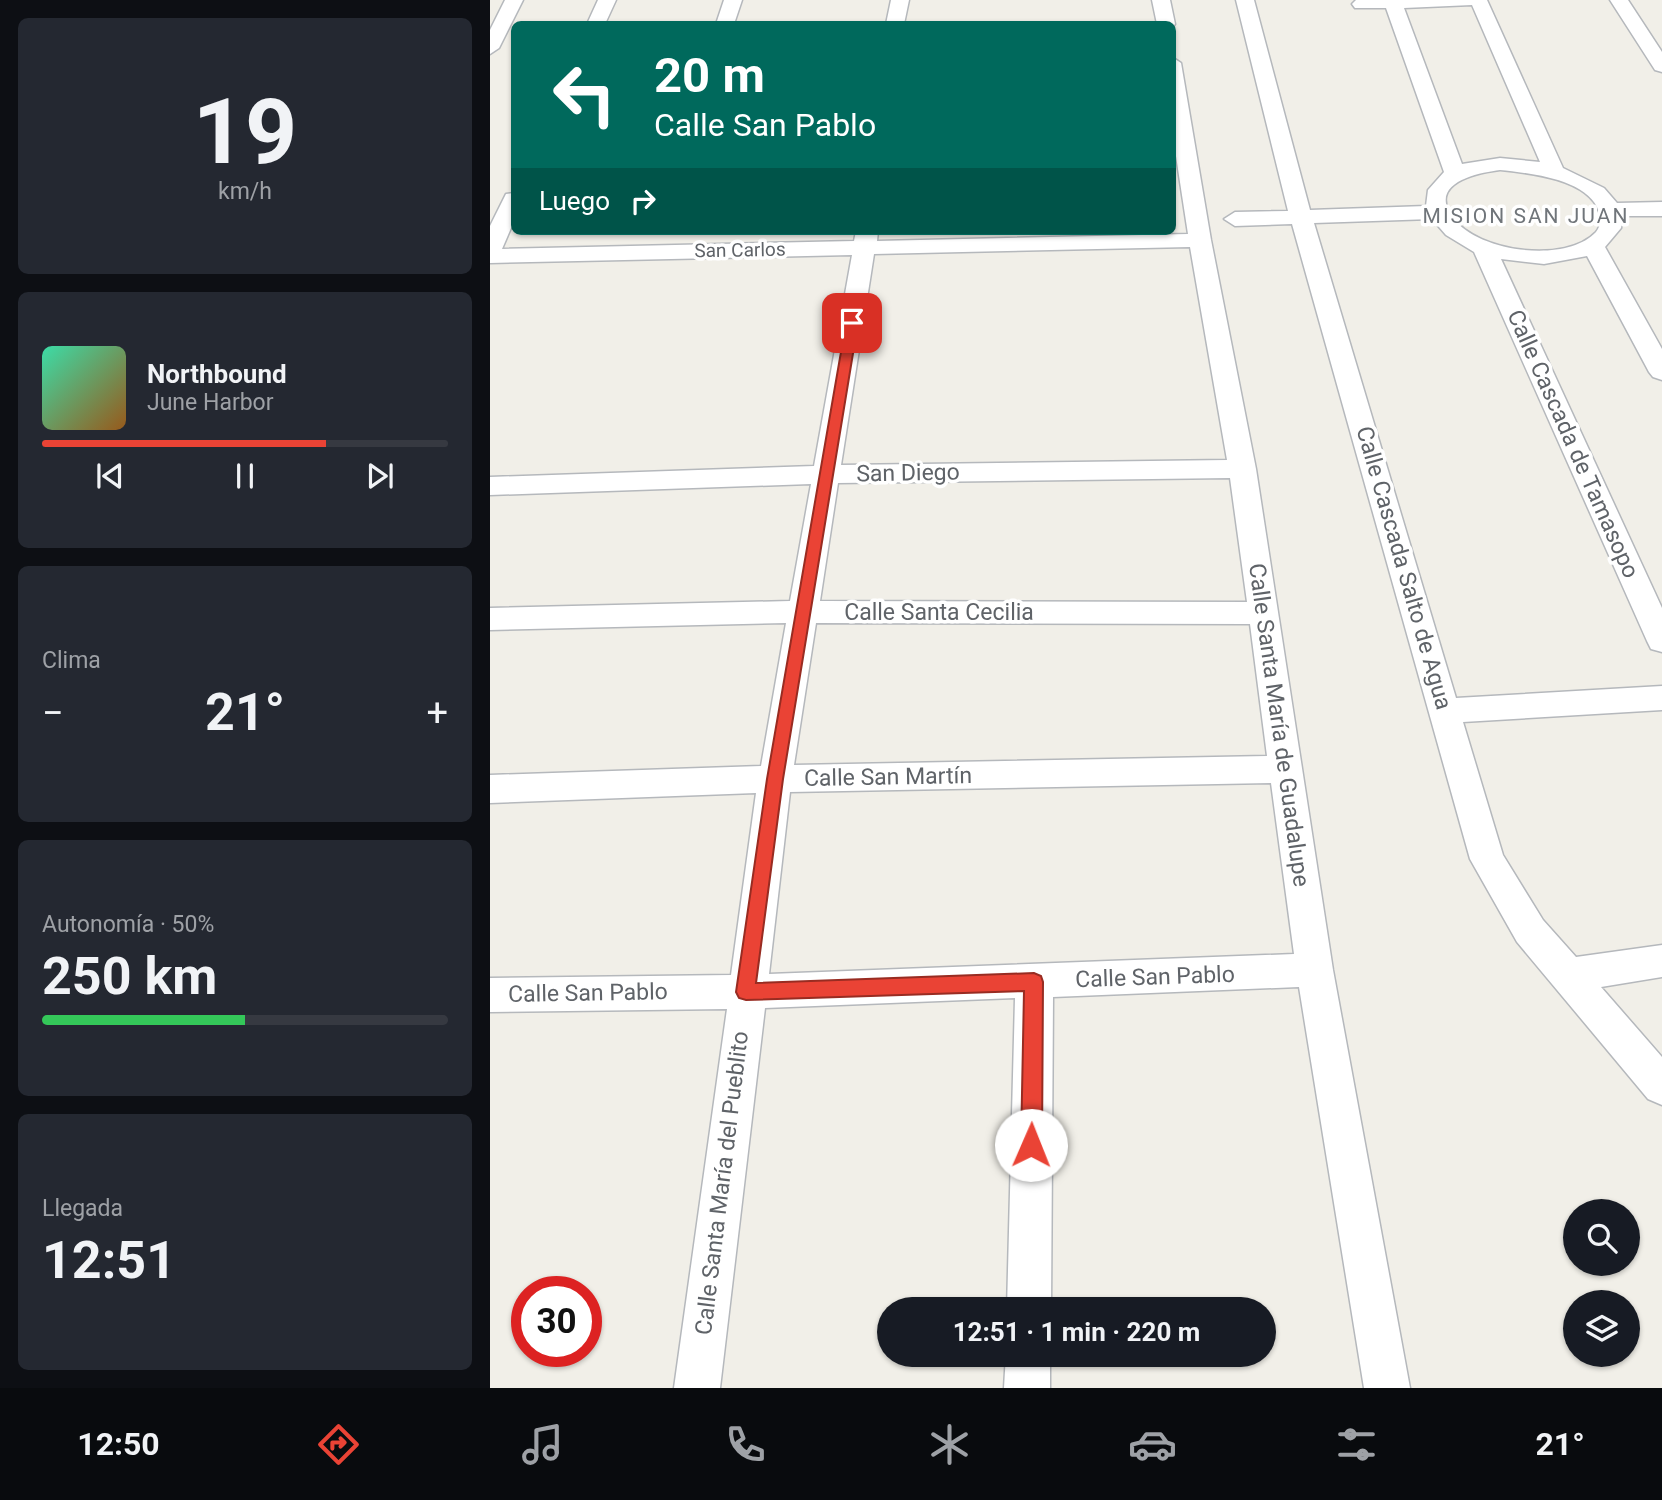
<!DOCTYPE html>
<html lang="es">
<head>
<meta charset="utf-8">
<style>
	body { margin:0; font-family:Roboto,sans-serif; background:#242831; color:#f1f3f6; height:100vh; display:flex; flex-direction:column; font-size:26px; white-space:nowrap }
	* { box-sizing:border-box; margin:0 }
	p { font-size:23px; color:#9ea1a6 }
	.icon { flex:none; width:38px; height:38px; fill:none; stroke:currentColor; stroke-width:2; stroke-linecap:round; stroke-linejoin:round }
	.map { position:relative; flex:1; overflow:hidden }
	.side { display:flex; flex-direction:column; gap:18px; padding:18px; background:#0d0f14; width:490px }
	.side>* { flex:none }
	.top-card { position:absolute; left:21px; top:21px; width:665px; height:214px; border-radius:10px; box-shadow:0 2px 5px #0004; background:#00695c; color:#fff; overflow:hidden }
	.buttons { position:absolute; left:1073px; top:1199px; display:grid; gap:14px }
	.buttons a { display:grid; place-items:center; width:77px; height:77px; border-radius:50%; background:#171b24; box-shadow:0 2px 5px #0004; font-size:35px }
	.speed { position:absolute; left:21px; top:1276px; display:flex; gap:14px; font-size:35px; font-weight:700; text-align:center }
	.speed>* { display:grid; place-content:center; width:91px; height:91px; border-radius:50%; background:#171b24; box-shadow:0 2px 5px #0004; line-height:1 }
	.speed .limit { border:10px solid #d22; background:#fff; color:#111 }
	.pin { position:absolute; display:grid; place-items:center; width:60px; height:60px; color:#fff; margin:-30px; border-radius:14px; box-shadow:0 4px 10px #0006 }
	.me { position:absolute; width:77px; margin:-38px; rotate:1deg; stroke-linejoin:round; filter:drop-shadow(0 0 5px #0008) }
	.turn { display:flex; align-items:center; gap:24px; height:147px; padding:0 28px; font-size:32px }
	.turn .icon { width:91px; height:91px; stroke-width:2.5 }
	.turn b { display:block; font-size:49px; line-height:60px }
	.then { display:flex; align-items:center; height:66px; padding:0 28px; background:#0003; gap:14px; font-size:26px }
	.big { font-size:52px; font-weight:700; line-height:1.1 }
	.side .card { flex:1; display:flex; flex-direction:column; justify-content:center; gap:10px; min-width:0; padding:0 24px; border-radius:10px; background:#242831 }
	.side .dial { align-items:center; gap:0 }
	.dial b { font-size:91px; line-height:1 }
	.song { display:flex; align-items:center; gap:21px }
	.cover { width:84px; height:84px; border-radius:10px; background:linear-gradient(135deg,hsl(160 70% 55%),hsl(30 70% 35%)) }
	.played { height:7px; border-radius:4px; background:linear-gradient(90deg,#ea4335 70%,#363941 70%) }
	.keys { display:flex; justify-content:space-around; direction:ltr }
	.heat { display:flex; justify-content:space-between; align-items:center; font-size:38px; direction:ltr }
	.charge { height:10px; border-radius:5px; background:linear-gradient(90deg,#34c759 50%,#363941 0) }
	.trip { position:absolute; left:387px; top:1297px; width:399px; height:70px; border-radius:35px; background:#171b24; box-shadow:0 2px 5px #0004; font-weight:700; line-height:70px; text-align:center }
	.tab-bar { display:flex; height:112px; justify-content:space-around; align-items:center; background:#090b0e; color:#9ea1a6 }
	.tab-bar .icon { width:49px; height:49px }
	.tab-bar .active { color:#ea4335 }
	.tab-bar b { font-size:32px; color:#f1f3f6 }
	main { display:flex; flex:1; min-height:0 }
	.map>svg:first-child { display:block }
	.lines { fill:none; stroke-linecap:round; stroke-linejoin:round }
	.street-casing { stroke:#b5b8bc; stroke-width:3 }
	.street { fill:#fff; fill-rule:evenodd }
	.route { fill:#ea4335; stroke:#982c22; stroke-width:2 }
	.labels { text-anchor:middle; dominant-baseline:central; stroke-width:7; stroke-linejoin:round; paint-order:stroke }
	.far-street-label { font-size:19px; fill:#5f6368; stroke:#fff }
	.far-neighbourhood-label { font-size:21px; letter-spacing:2px; fill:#70757a; stroke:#fff }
	.street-label { font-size:23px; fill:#5f6368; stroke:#fff }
</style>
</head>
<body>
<main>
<section class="side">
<div class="card dial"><b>19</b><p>km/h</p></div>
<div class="card">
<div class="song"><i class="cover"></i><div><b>Northbound</b><p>June Harbor</p></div></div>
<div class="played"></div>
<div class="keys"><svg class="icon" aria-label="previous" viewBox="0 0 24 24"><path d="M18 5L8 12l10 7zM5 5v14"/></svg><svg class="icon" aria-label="pause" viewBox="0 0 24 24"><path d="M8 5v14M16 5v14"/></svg><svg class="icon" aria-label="next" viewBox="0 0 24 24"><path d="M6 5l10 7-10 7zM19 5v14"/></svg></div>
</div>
<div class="card"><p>Clima</p>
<div class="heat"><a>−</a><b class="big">21°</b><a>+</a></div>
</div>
<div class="card"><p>Autonomía · 50%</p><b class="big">250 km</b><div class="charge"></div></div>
<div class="card"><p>Llegada</p><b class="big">12:51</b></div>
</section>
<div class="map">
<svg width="1172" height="1388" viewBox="0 0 1172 1388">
	<rect width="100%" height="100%" fill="#f1efe8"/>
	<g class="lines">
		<g class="street-casing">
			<path id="street" d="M 15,0 L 33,0 L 9,48 L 0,54 L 0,30 Z
				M 108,0 L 126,0 L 115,24 L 97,24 Z
				M 234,0 L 252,0 L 244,24 L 226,24 Z
				M 401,0 L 419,0 L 414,24 L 396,24 Z
				M 662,0 L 680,0 L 685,24 L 682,28 L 682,24 L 667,24 Z
				M 746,0 L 764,0 L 820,210 L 936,206 L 938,190 L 954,172 L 896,8 L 865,8 L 862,4 L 866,0 L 997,0 L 1073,168 L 1114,188 L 1127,203 L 1172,202 L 1172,216 L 1133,216 L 1131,228 L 1115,247 L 1172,349 L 1172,380 L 1163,377 L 1159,372 L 1097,256 L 1054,264 L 1011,259 L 1172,608 L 1172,652 L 1161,649 L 1157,641 L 984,252 L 956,235 L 942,219 L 824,223 L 966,698 L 1172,686 L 1172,710 L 973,722 L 1013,855 L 1053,920 L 1086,957 L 1172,945 L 1172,977 L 1111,987 L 1172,1057 L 1172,1105 L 1158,1099 L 1027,942 L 980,859 L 802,224 L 745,226 L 734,219 L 745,212 L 798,211 ZM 982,5 L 1050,162 L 1010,158 L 972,164 L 914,8 ZM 1010,170 C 1039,173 1099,179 1109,212 C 1111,219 1111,226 1106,232 C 1076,264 988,252 963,218 C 937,183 987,173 1010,170 Z
				M 1120,0 L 1138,0 L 1172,52 L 1172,72 L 1165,70 Z
				M 682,57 L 691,63 L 721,240 L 766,469 L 843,970 L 920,1388 L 874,1388 L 809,987 L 563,997 L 561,1309 L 517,1309 L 525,998 L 275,1008 L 230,1388 L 184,1388 L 237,1009 L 0,1012 L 0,978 L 241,975 L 266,793 L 0,803 L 0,775 L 271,766 L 296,623 L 0,630 L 0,608 L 300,601 L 321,484 L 0,495 L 0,477 L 324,466 L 362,255 L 0,263 L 0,226 L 16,194 L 24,193 L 24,221 L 12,249 L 364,241 L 366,231 L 388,231 L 387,241 L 698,234 L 682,130 ZM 700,247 L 737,460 L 351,465 L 384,254 ZM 740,478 L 757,602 L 330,601 L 348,483 ZM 326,623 L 760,624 L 777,756 L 304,765 ZM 781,783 L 804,954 L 279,974 L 300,792 Z
				M 516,1354 L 560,1354 L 560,1388 L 514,1388 Z"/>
		</g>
		<use href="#street" class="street"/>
	</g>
	<path class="route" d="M 362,319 L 368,323 L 293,779 L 266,983 L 544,973 L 551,976 L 553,982 L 552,1145 L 549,1152 L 541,1155 L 534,1152 L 531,1145 L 534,991 L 256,1000 L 249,998 L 246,992 L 277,779 L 356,323 Z"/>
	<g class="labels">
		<g class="far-street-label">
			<text transform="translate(250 250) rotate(-1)">San Carlos</text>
		</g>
		<g class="far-neighbourhood-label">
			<text x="1036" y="216">MISION SAN JUAN</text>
		</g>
		<g class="street-label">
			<text transform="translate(1083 444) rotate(66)">Calle Cascada de Tamasopo</text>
			<text transform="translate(418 473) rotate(-1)">San Diego</text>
			<text transform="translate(914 568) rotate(74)">Calle Cascada Salto de Agua</text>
			<text x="449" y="612">Calle Santa Cecilia</text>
			<text transform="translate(789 725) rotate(82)">Calle Santa María de Guadalupe</text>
			<text transform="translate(398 777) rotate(-1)">Calle San Martín</text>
			<text transform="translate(665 977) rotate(-2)">Calle San Pablo</text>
			<text transform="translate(98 993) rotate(-1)">Calle San Pablo</text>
			<text transform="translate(232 1183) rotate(-83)">Calle Santa María del Pueblito</text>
		</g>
	</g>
</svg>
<div class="buttons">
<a><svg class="icon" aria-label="search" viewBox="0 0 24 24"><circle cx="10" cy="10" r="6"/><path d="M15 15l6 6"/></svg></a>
<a><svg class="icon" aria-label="layers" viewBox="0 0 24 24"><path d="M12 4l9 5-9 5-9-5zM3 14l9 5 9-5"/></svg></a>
</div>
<div class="speed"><div class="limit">30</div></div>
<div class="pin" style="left:362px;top:323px;background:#d93025"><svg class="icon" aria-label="arrive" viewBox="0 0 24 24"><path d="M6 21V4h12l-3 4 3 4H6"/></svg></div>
<svg class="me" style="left:541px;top:1145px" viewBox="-20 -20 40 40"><circle r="19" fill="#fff"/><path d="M0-13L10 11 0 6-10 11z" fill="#ea4335"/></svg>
<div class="trip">12:51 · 1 min · 220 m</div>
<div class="top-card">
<div class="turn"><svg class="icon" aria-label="left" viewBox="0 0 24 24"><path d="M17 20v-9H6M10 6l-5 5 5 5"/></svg><div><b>20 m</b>Calle San Pablo</div></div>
<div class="then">Luego<svg class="icon" aria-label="right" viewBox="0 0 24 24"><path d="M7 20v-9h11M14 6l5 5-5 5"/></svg></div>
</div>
</div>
</main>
<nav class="tab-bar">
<b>12:50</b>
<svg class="icon active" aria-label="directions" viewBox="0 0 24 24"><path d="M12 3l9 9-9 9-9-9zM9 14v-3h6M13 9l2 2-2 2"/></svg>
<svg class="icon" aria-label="music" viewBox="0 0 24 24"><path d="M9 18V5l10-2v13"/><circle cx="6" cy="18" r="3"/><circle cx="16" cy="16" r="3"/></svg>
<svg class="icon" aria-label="phone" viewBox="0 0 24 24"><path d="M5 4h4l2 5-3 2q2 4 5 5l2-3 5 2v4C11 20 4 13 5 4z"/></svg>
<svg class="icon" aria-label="climate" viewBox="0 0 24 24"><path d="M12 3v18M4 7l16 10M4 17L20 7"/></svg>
<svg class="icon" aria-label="car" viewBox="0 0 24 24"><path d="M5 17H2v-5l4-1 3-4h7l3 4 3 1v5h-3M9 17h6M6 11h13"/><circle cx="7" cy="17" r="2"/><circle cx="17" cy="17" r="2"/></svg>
<svg class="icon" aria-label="filters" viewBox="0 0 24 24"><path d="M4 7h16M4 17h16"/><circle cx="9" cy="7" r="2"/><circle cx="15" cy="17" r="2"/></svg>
<b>21°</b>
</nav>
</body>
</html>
